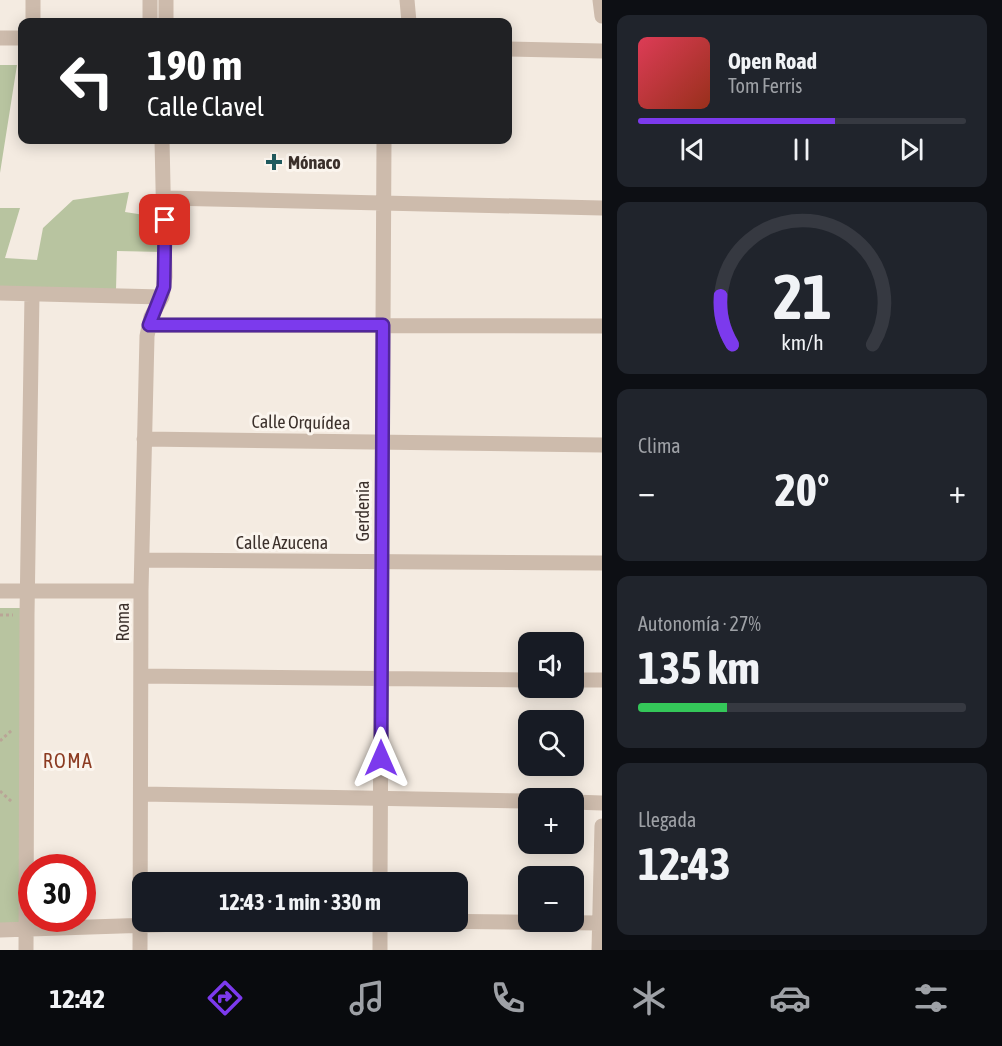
<!DOCTYPE html>
<html lang="es">
<head>
<meta charset="utf-8">
<style>
	body { margin:0; font-family:"Asap Condensed",sans-serif; background:#20242c; color:#f1f3f6; height:100vh; display:flex; flex-direction:column; font-size:22px; white-space:nowrap }
	* { box-sizing:border-box; margin:0 }
	p { font-size:20px; color:#9ea1a6 }
	.icon { flex:none; width:33px; height:33px; fill:none; stroke:currentColor; stroke-width:2; stroke-linecap:round; stroke-linejoin:round }
	.map { position:relative; flex:1; overflow:hidden }
	.sheet { display:flex; flex-direction:column; gap:15px; padding:15px; background:#0d0f14; width:400px }
	.sheet>* { flex:none }
	.top-card { position:absolute; left:18px; top:18px; width:494px; height:126px; border-radius:12px; box-shadow:0 3px 15px #0003; background:#202124; color:#fff; overflow:hidden }
	.fabs { position:absolute; left:518px; top:632px; display:grid; gap:12px }
	.fabs a { display:grid; place-items:center; width:66px; height:66px; border-radius:12px; background:#171b24; box-shadow:0 3px 15px #0003; font-size:30px }
	.speed { position:absolute; left:18px; top:854px; display:flex; gap:12px; font-size:30px; font-weight:700; text-align:center }
	.speed>* { display:grid; place-content:center; width:78px; height:78px; border-radius:50%; background:#171b24; box-shadow:0 3px 15px #0003; line-height:1 }
	.speed .limit { border:9px solid #d22; background:#fff; color:#111 }
	.pin { position:absolute; display:grid; place-items:center; width:51px; height:51px; color:#fff; margin:-26px; border-radius:12px; box-shadow:0 3px 9px #0006 }
	.me { position:absolute; width:66px; margin:-33px; rotate:0deg; stroke-linejoin:round; filter:drop-shadow(0 0 4px #0008) }
	.turn { display:flex; align-items:center; gap:21px; height:126px; padding:0 30px; font-size:27px }
	.turn .icon { width:78px; height:78px; stroke-width:2.5 }
	.turn b { display:block; font-size:42px; line-height:51px }
	.big { font-size:45px; font-weight:700; line-height:1.1 }
	.sheet .card { flex:1; display:flex; flex-direction:column; justify-content:center; gap:9px; min-width:0; padding:0 21px; border-radius:12px; background:#20242c }
	.sheet .dial { align-items:center; gap:0 }
	.dial svg { height:156px; overflow:visible; fill:none; stroke:#363941; stroke-width:7; stroke-linecap:round; text-anchor:middle }
	.dial text { fill:#f1f3f6; stroke:none }
	.song { display:flex; align-items:center; gap:18px }
	.cover { width:72px; height:72px; border-radius:9px; background:linear-gradient(135deg,hsl(350 70% 55%),hsl(10 70% 35%)) }
	.played { height:6px; border-radius:3px; background:linear-gradient(90deg,#7c3aed 60%,#363941 60%) }
	.keys { display:flex; justify-content:space-around; direction:ltr }
	.heat { display:flex; justify-content:space-between; align-items:center; font-size:33px; direction:ltr }
	.charge { height:9px; border-radius:4px; background:linear-gradient(90deg,#34c759 27%,#363941 0) }
	.trip { position:absolute; left:132px; top:872px; width:336px; height:60px; border-radius:12px; background:#171b24; box-shadow:0 3px 15px #0003; font-weight:700; line-height:60px; text-align:center }
	.tab-bar { display:flex; height:96px; justify-content:space-around; align-items:center; background:#090b0e; color:#9ea1a6 }
	.tab-bar .icon { width:42px; height:42px }
	.tab-bar .current { color:#7c3aed }
	.tab-bar b { font-size:27px; color:#f1f3f6 }
	main { display:flex; flex:1; min-height:0 }
	.map>svg:first-child { display:block }
	.green { fill:#b8c4a0 }
	.lines { fill:none; stroke-linecap:round; stroke-linejoin:round }
	.path { stroke:#b9a596; stroke-width:3; stroke-dasharray:3 3; stroke-linecap:butt }
	.minor { stroke:#cdbbac; stroke-width:15 }
	.route-casing { stroke:#51269a; stroke-width:15 }
	.route { stroke:#7c3aed; stroke-width:10 }
	.poi-dot { fill:#1f5a5e; stroke:#fbf5ee; stroke-width:2 }
	.labels { text-anchor:middle; dominant-baseline:central; stroke-width:6; stroke-linejoin:round; paint-order:stroke }
	.poi-label { font-size:18px; font-weight:bold; fill:#3b302b; stroke:#fbf5ee; text-anchor:start }
	.street-label { font-size:18px; fill:#3b302b; stroke:#fbf5ee }
	.neighbourhood-label { font-size:20px; letter-spacing:1.5px; fill:#8c3b22; stroke:#fbf5ee }
</style>
</head>
<body>
<main>
<div class="map">
<svg width="602" height="950" viewBox="0 0 602 950">
	<rect width="100%" height="100%" fill="#f4ebe1"/>
	<path class="green" d="M 0,65 L 17,65 L 0,173 Z
		M 129,192 L 125,212 L 164,218 L 163,252 L 117,251 L 116,290 L 0,289 L 0,208 L 20,208 L 5,258 L 37,260 L 43,228 L 73,200 Z
		M 0,608 L 25,608 L 22,925 L 0,925 Z"/>
	<g class="lines">
		<path class="path" d="M 0,615 L 13,615
			M 0,741 L 12,730
			M 0,791 L 12,802"/>
		<path class="minor" d="M 166,0 L 166,22
			M 407,0 L 409,22
			M 600,0 L 602,16
			M 33,22 L 33,0
			M 150,22 L 150,0
			M 0,38 L 22,38
			M 507,49 L 602,51
			M 165,198 L 602,208
			M 0,293 L 162,297
			M 149,325 L 602,326
			M 144,439 L 602,445
			M 142,560 L 602,563
			M 0,591 L 141,591
			M 141,676 L 528,680
			M 573,680 L 602,680
			M 141,794 L 528,801
			M 573,802 L 602,803
			M 380,882 L 384,140
			M 419,921 L 599,923
			M 0,930 L 271,921
			M 26,950 L 27,615 L 32,294
			M 140,950 L 141,591 L 147,336 L 151,317 L 162,297 L 165,277 L 162,140
			M 380,950 L 380,921
			M 599,950 L 602,826"/>
	</g>
	<g class="lines">
		<g class="route-casing">
			<path id="route" d="M 165,220 L 164,287 L 149,325 L 383,325 L 381,758"/>
		</g>
		<use href="#route" class="route"/>
	</g>
	<path class="poi-dot" d="M271 153h6v6h6v6h-6v6h-6v-6h-6v-6h6z"/>
	<g class="labels">
		<g class="poi-label">
			<text x="288" y="162">Mónaco</text>
		</g>
		<g class="street-label">
			<text transform="translate(301 422) rotate(1)">Calle Orquídea</text>
			<text transform="translate(362 511) rotate(-90)">Gerdenia</text>
			<text x="282" y="542">Calle Azucena</text>
			<text transform="translate(122 622) rotate(-90)">Roma</text>
		</g>
		<g class="neighbourhood-label">
			<text x="68" y="760">ROMA</text>
		</g>
	</g>
</svg>
<div class="fabs">
<a><svg class="icon" aria-label="sound" viewBox="0 0 24 24"><path d="M4 9h4l5-4v14l-5-4H4zM17 9q2 3 0 6"/></svg></a>
<a><svg class="icon" aria-label="search" viewBox="0 0 24 24"><circle cx="10" cy="10" r="6"/><path d="M15 15l6 6"/></svg></a>
<a>+</a>
<a>−</a>
</div>
<div class="speed"><div class="limit">30</div></div>
<div class="pin" style="left:165px;top:220px;background:#d93025"><svg class="icon" aria-label="arrive" viewBox="0 0 24 24"><path d="M6 21V4h12l-3 4 3 4H6"/></svg></div>
<svg class="me" style="left:381px;top:758px" viewBox="-20 -20 40 40"><path d="M0-17L14 15 0 8-14 15z" fill="#7c3aed" stroke="#fff" stroke-width="4"/></svg>
<div class="trip">12:43 · 1 min · 330 m</div>
<div class="top-card">
<div class="turn"><svg class="icon" aria-label="left" viewBox="0 0 24 24"><path d="M17 20v-9H6M10 6l-5 5 5 5"/></svg><div><b>190 m</b>Calle Clavel</div></div>
</div>
</div>
<section class="sheet">
<div class="card">
<div class="song"><i class="cover"></i><div><b>Open Road</b><p>Tom Ferris</p></div></div>
<div class="played"></div>
<div class="keys"><svg class="icon" aria-label="previous" viewBox="0 0 24 24"><path d="M18 5L8 12l10 7zM5 5v14"/></svg><svg class="icon" aria-label="pause" viewBox="0 0 24 24"><path d="M8 5v14M16 5v14"/></svg><svg class="icon" aria-label="next" viewBox="0 0 24 24"><path d="M6 5l10 7-10 7zM19 5v14"/></svg></div>
</div>
<div class="card dial"><svg viewBox="0 0 100 80">
<path d="M14 69A42 42 0 1 1 86 69"/>
<path d="M14 69A42 42 0 0 1 8 44" stroke="#7c3aed"/>
<text x="50" y="56" font-size="32" font-weight="700">21</text>
<text x="50" y="72" font-size="11">km/h</text>
</svg></div>
<div class="card"><p>Clima</p>
<div class="heat"><a>−</a><b class="big">20°</b><a>+</a></div>
</div>
<div class="card"><p>Autonomía · 27%</p><b class="big">135 km</b><div class="charge"></div></div>
<div class="card"><p>Llegada</p><b class="big">12:43</b></div>
</section>
</main>
<nav class="tab-bar">
<b>12:42</b>
<svg class="icon current" aria-label="directions" viewBox="0 0 24 24"><path d="M12 3l9 9-9 9-9-9zM9 14v-3h6M13 9l2 2-2 2"/></svg>
<svg class="icon" aria-label="music" viewBox="0 0 24 24"><path d="M9 18V5l10-2v13"/><circle cx="6" cy="18" r="3"/><circle cx="16" cy="16" r="3"/></svg>
<svg class="icon" aria-label="phone" viewBox="0 0 24 24"><path d="M5 4h4l2 5-3 2q2 4 5 5l2-3 5 2v4C11 20 4 13 5 4z"/></svg>
<svg class="icon" aria-label="climate" viewBox="0 0 24 24"><path d="M12 3v18M4 7l16 10M4 17L20 7"/></svg>
<svg class="icon" aria-label="car" viewBox="0 0 24 24"><path d="M5 17H2v-5l4-1 3-4h7l3 4 3 1v5h-3M9 17h6M6 11h13"/><circle cx="7" cy="17" r="2"/><circle cx="17" cy="17" r="2"/></svg>
<svg class="icon" aria-label="filters" viewBox="0 0 24 24"><path d="M4 7h16M4 17h16"/><circle cx="9" cy="7" r="2"/><circle cx="15" cy="17" r="2"/></svg>
</nav>
</body>
</html>
